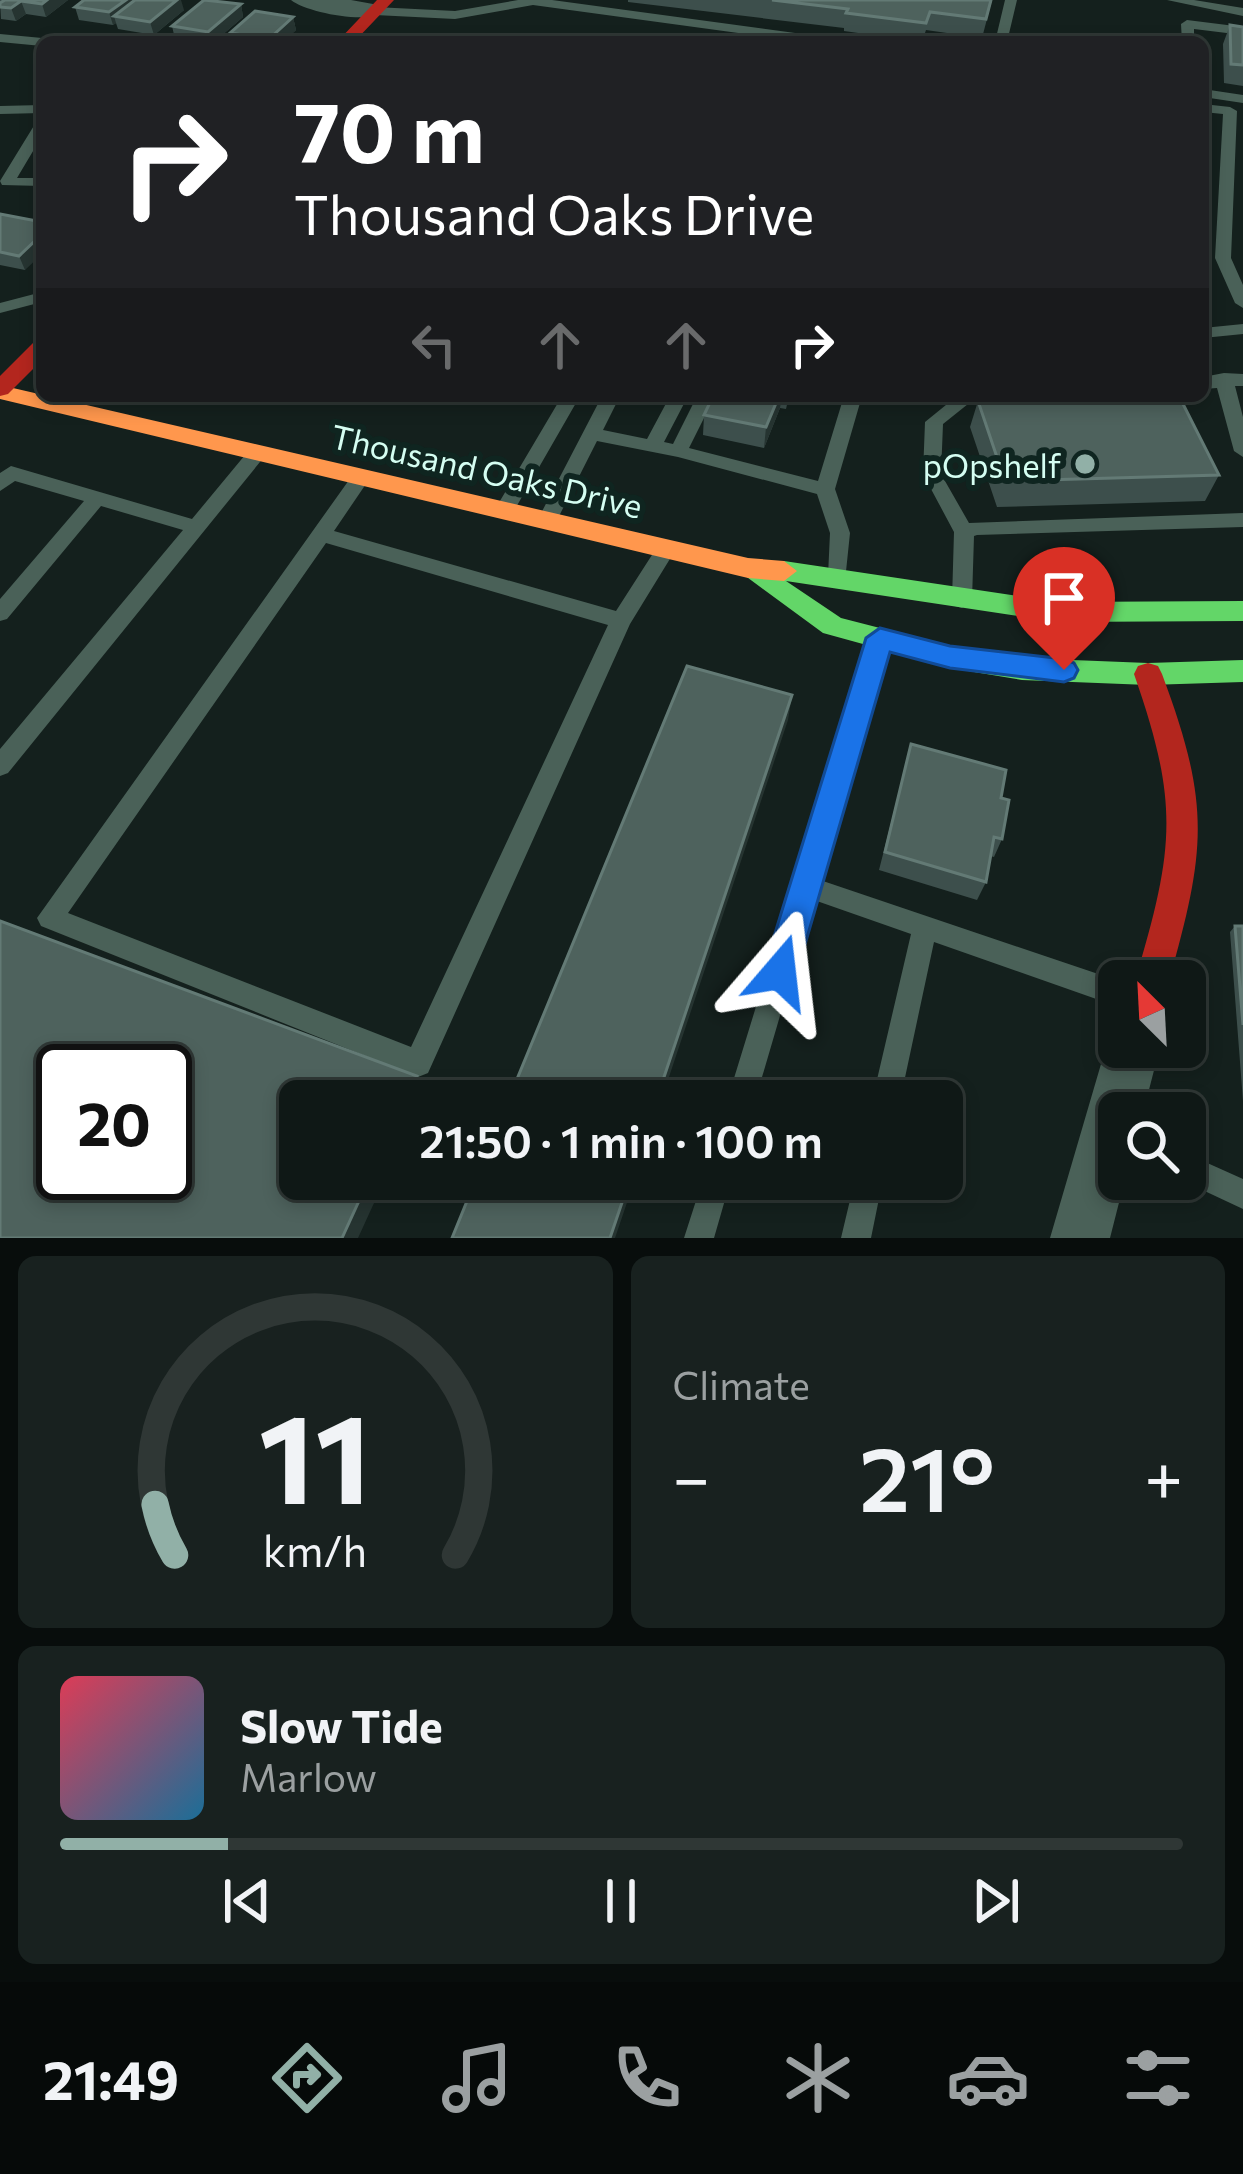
<!DOCTYPE html>
<html lang="en">
<head>
<meta charset="utf-8">
<style>
	body { margin:0; font-family:Commissioner,sans-serif; background:#18211f; color:#f1f3f6; height:100vh; display:flex; flex-direction:column; font-size:45px; white-space:nowrap }
	* { box-sizing:border-box; margin:0 }
	p { font-size:39px; color:#9ba0a1 }
	.icon { flex:none; width:66px; height:66px; fill:none; stroke:currentColor; stroke-width:2; stroke-linecap:round; stroke-linejoin:round }
	.map { position:relative; height:1238px; overflow:hidden }
	.side { display:flex; flex-direction:column; gap:18px; padding:18px; background:#080d0c; flex:1 }
	.side>* { flex:none }
	.hud { position:absolute; left:36px; top:36px; width:1173px; height:366px; border-radius:18px; box-shadow:0 6px 18px #0003,0 0 0 3px #2f3735; background:#202124; color:#fff; overflow:hidden }
	.needle { width:78px; rotate:336deg }
	.controls { position:absolute; left:1098px; top:960px; display:grid; gap:24px }
	.controls a { display:grid; place-items:center; width:108px; height:108px; border-radius:18px; background:#0f1816; box-shadow:0 6px 18px #0003,0 0 0 3px #2f3735; font-size:60px }
	.speed { position:absolute; left:36px; top:1044px; display:flex; gap:24px; font-size:60px; font-weight:700; text-align:center }
	.speed>* { display:grid; place-content:center; width:156px; height:156px; border-radius:50%; background:#0f1816; box-shadow:0 6px 18px #0003,0 0 0 3px #2f3735; line-height:1 }
	.speed .limit { border:6px solid #111; border-radius:18px; background:#fff; color:#111 }
	.pin { position:absolute; display:grid; place-items:center; width:102px; height:102px; color:#fff; margin:-123px -51px; border-radius:50% 50% 50% 0; rotate:-45deg; box-shadow:0 0 12px #0007 }
	.pin .icon { rotate:45deg }
	.me { position:absolute; width:132px; margin:-66px; rotate:17deg; stroke-linejoin:round; filter:drop-shadow(0 0 9px #0008) }
	.turn { display:flex; align-items:center; gap:42px; height:252px; padding:0 60px; font-size:54px }
	.turn .icon { width:156px; height:156px; stroke-width:2.5 }
	.turn b { display:block; font-size:84px; line-height:102px }
	.lanes { display:flex; align-items:center; height:114px; padding:0 60px; background:#0003; justify-content:center; gap:60px; direction:ltr }
	.lanes .off { opacity:.35 }
	.big { font-size:90px; font-weight:600; line-height:1.1 }
	.side .widget { flex:1; display:flex; flex-direction:column; justify-content:center; gap:18px; min-width:0; padding:0 42px; border-radius:18px; background:#18211f }
	.side .dial { align-items:center; gap:0 }
	.dial svg { height:312px; overflow:visible; fill:none; stroke:#2f3735; stroke-width:7; stroke-linecap:round; text-anchor:middle }
	.dial text { fill:#f1f3f6; stroke:none }
	.song { display:flex; align-items:center; gap:36px }
	.cover { width:144px; height:144px; border-radius:18px; background:linear-gradient(135deg,hsl(350 70% 55%),hsl(200 70% 35%)) }
	.played { height:12px; border-radius:6px; background:linear-gradient(90deg,#91b0a7 15%,#2f3735 15%) }
	.keys { display:flex; justify-content:space-around; direction:ltr }
	.heat { display:flex; justify-content:space-between; align-items:center; font-size:66px; direction:ltr }
	.side .tiles { flex:1; display:grid; gap:18px; grid-template-columns:1fr 1fr }
	.widget:last-child { grid-column:span 2 }
	.trip { position:absolute; left:279px; top:1080px; width:684px; height:120px; border-radius:18px; background:#0f1816; box-shadow:0 6px 18px #0003,0 0 0 3px #2f3735; font-weight:600; line-height:120px; text-align:center }
	.tab-bar { display:flex; height:192px; justify-content:space-around; align-items:center; background:#060a09; color:#9ba0a1 }
	.tab-bar .icon { width:84px; height:84px }
	.tab-bar .on { color:#91b0a7 }
	.tab-bar b { font-size:54px; color:#f1f3f6 }
	.map>svg:first-child { display:block }
	.lines { fill:none; stroke-linecap:round; stroke-linejoin:round }
	.lane { fill:#4a6158; fill-rule:evenodd }
	.street { fill:#4a6158; fill-rule:evenodd }
	.fast { fill:#63d668; fill-rule:evenodd }
	.slow { fill:#ff974d; fill-rule:evenodd }
	.jam { fill:#b3261e; fill-rule:evenodd }
	.wall { fill:#3d4f4c }
	.shaded-wall { fill:#263431 }
	.building { fill:#4e625d; stroke:#637a75; stroke-width:3; fill-rule:evenodd }
	.route { fill:#1a73e8; stroke:#114b97; stroke-width:3 }
	.poi-dot { fill:#91b0a7; stroke:#0f2520; stroke-width:4.5 }
	.labels { text-anchor:middle; dominant-baseline:central; stroke-width:12; stroke-linejoin:round; paint-order:stroke }
	.poi-label { font-size:33px; fill:#d5fef2; stroke:#0f2520; text-anchor:end }
	.street-label { font-size:33px; fill:#d5fef2; stroke:#0f2520 }
</style>
</head>
<body>
<div class="map">
<svg width="1243" height="1238" viewBox="0 0 1243 1238">
	<rect width="100%" height="100%" fill="#14201d"/>
	<g class="lines">
		<path class="lane" d="M 518,0 L 552,0 L 832,38 L 838,42 L 804,42 L 533,5 L 455,19 L 375,15 L 369,11 L 375,7 L 455,11 Z
			M 1005,0 L 1017,0 L 1007,42 L 995,42 Z
			M 1167,0 L 1194,0 L 1243,8 L 1243,16 Z
			M 1187,20 L 1243,27 L 1243,35 L 1194,29 L 1194,42 L 1182,42 L 1181,24 Z
			M 0,34 L 42,38 L 48,42 L 42,42 L 42,46 L 0,42 Z
			M 1203,89 L 1243,95 L 1243,103 L 1203,97 Z
			M 1203,104 L 1230,107 L 1237,111 L 1231,258 L 1243,285 L 1243,308 L 1235,303 L 1215,258 L 1223,114 L 1203,112 Z
			M 42,105 L 42,113 L 0,114 L 0,106 Z
			M 42,120 L 42,136 L 17,178 L 42,178 L 42,186 L 2,185 L 0,181 L 35,124 Z
			M 42,292 L 42,302 L 0,313 L 0,303 Z
			M 1243,324 L 1243,334 L 1203,338 L 1203,328 Z
			M 1224,373 L 1243,374 L 1243,386 L 1235,386 L 1243,417 L 1243,457 L 1234,451 L 1217,388 L 1203,389 L 1203,377 Z
			M 562,396 L 580,396 L 511,516 L 497,516 L 494,511 Z
			M 602,396 L 620,396 L 603,430 L 647,439 L 670,396 L 688,396 L 664,442 L 673,444 L 697,396 L 715,396 L 689,448 L 818,481 L 844,396 L 862,396 L 835,489 L 850,533 L 845,581 L 838,584 L 828,576 L 830,533 L 817,494 L 678,457 L 597,441 L 554,526 L 540,526 L 537,521 Z
			M 957,396 L 978,396 L 943,424 L 941,474 L 969,523 L 1243,513 L 1243,527 L 977,535 L 974,536 L 972,600 L 962,608 L 955,606 L 952,600 L 954,532 L 923,474 L 925,422 Z
			M 257,447 L 264,449 L 266,453 L 264,457 L 8,773 L 0,776 L 0,749 L 183,530 L 101,506 L 7,619 L 0,621 L 0,599 L 84,501 L 15,481 L 0,491 L 0,473 L 11,466 L 192,519 L 250,449 Z
			M 361,471 L 370,478 L 334,531 L 616,611 L 659,544 L 666,542 L 676,549 L 630,624 L 428,1073 L 418,1077 L 41,926 L 37,918 L 354,473 ZM 326,543 L 608,625 L 411,1047 L 68,913 Z
			M 880,631 L 888,633 L 891,639 L 820,880 L 1119,981 L 1119,1007 L 934,942 L 900,1101 L 872,1101 L 911,934 L 814,900 L 755,1101 L 727,1101 L 869,639 L 872,633 Z
			M 1185,1153 L 1243,1179 L 1243,1209 L 1179,1179 L 1185,1179 Z
			M 703,1179 L 731,1179 L 714,1238 L 684,1238 Z
			M 855,1179 L 883,1179 L 871,1238 L 841,1238 Z"/>
		<path class="street" d="M 291,0 L 351,0 L 384,6 L 387,11 C 371,25 307,13 291,0 Z
			M 1119,1026 L 1119,1047 L 1160,1047 L 1143,1113 L 1119,1113 L 1119,1179 L 1125,1179 L 1110,1238 L 1050,1238 L 1106,1047 Z"/>
		<path class="fast" d="M 784,561 L 1058,602 L 1243,601 L 1243,621 L 1058,622 L 786,581 L 841,618 L 950,646 L 1022,658 L 1148,663 L 1243,660 L 1243,682 L 1148,685 L 1022,680 L 950,668 L 823,633 L 740,572 L 753,562 L 771,571 Z"/>
		<path class="slow" d="M 0,385 L 748,558 L 784,561 L 797,571 L 784,581 L 748,578 L 0,399 Z"/>
		<path class="jam" d="M 377,0 L 394,0 L 354,42 L 337,42 Z
			M 42,340 L 42,360 L 8,394 L 0,396 L 0,376 L 34,342 Z
			M 1148,663 L 1158,666 L 1162,674 C 1211,805 1206,849 1169,981 L 1135,981 C 1174,849 1180,805 1134,674 L 1138,666 Z"/>
	</g>
	<path class="wall" d="M 0,0 L 68,0 L 46,17 L 26,14 L 16,21 L 1,19 Z
		M 628,0 L 992,0 L 982,38 L 926,30 L 922,42 L 844,31 L 844,28 L 628,2 Z
		M 241,4 L 243,17 L 214,42 L 194,42 L 175,39 L 172,26 Z
		M 75,7 L 184,10 L 154,35 L 118,29 L 116,23 L 113,25 L 79,20 Z
		M 293,17 L 296,30 L 283,42 L 232,42 L 230,33 Z
		M 1230,25 L 1243,27 L 1243,86 L 1224,83 L 1223,44 Z
		M 0,214 L 42,222 L 25,270 L 0,265 Z
		M 713,396 L 789,396 L 786,409 L 780,408 L 764,448 L 703,435 L 704,415 Z
		M 978,401 L 1219,475 L 1205,501 L 997,507 L 970,427 Z
		M 911,744 L 1001,798 L 1002,839 L 994,857 L 990,856 L 986,882 L 977,900 L 879,870 Z
		M 1235,926 L 1243,926 L 1243,1101 L 1230,932 Z"/>
	<path class="shaded-wall" d="M 47,0 L 68,0 L 46,17 L 42,4 Z
		M 126,0 L 143,0 L 114,16 L 116,23 L 113,25 L 109,12 Z
		M 177,0 L 181,0 L 184,10 L 154,35 L 150,22 Z
		M 21,1 L 26,14 L 16,21 L 11,8 Z
		M 241,4 L 243,17 L 214,42 L 210,42 L 208,32 Z
		M 293,17 L 296,30 L 283,42 L 270,42 L 269,39 Z
		M 42,234 L 42,254 L 25,270 L 19,256 Z
		M 779,396 L 782,396 L 780,408 L 764,448 L 766,427 Z
		M 792,695 L 788,720 L 661,1101 L 656,1101 Z
		M 417,1076 L 424,1095 L 421,1101 L 406,1101 Z
		M 369,1179 L 385,1179 L 358,1238 L 342,1238 Z
		M 630,1179 L 635,1179 L 615,1238 L 610,1238 Z"/>
	<path class="building" d="M 5,0 L 47,0 L 42,4 L 21,1 L 11,8 L 0,7 L 0,3 Z
		M 84,0 L 126,0 L 109,12 L 75,7 Z
		M 135,0 L 177,0 L 150,22 L 114,16 Z
		M 204,0 L 241,4 L 208,32 L 172,26 Z
		M 772,0 L 991,0 L 986,19 L 930,12 L 926,23 L 846,13 L 848,9 Z
		M 255,11 L 293,17 L 269,39 L 230,33 Z
		M 1230,25 L 1243,27 L 1243,65 L 1231,64 Z
		M 0,214 L 42,222 L 42,234 L 19,256 L 0,252 Z
		M 713,396 L 779,396 L 766,427 L 704,415 Z
		M 983,396 L 1179,396 L 1219,475 L 1005,481 L 978,401 Z
		M 687,666 L 792,695 L 656,1101 L 508,1101 Z
		M 911,744 L 1006,770 L 1001,798 L 1009,800 L 1002,839 L 994,837 L 986,882 L 885,852 Z
		M 0,921 L 417,1076 L 406,1101 L 300,1101 L 300,1179 L 369,1179 L 342,1238 L 0,1238 ZM 63,1071 L 165,1071 L 165,1173 L 63,1173 Z
		M 1235,926 L 1243,926 L 1243,1025 Z
		M 476,1179 L 630,1179 L 610,1238 L 452,1238 Z"/>
	<path class="route" d="M 880,628 L 950,646 L 1064,659 L 1074,663 L 1078,670 L 1074,678 L 1064,682 L 950,668 L 890,652 L 797,972 L 792,983 L 780,988 L 768,983 L 763,972 L 866,638 Z"/>
	<circle class="poi-dot" cx="1085" cy="464" r="12"/>
	<g class="labels">
		<g class="poi-label">
			<text x="1061" y="464">pOpshelf</text>
		</g>
		<g class="street-label">
			<text transform="translate(487 470) rotate(13)">Thousand Oaks Drive</text>
		</g>
	</g>
</svg>
<div class="controls">
<a><svg class="needle" viewBox="-14 -14 28 28"><path d="M0-13l5 13h-10z" fill="#e53935"/><path d="M0 13l5-13h-10z" fill="#9ba0a1"/></svg></a>
<a><svg class="icon" aria-label="search" viewBox="0 0 24 24"><circle cx="10" cy="10" r="6"/><path d="M15 15l6 6"/></svg></a>
</div>
<div class="speed"><div class="limit">20</div></div>
<div class="pin" style="left:1064px;top:670px;background:#d93025"><svg class="icon" aria-label="arrive" viewBox="0 0 24 24"><path d="M6 21V4h12l-3 4 3 4H6"/></svg></div>
<svg class="me" style="left:780px;top:972px" viewBox="-20 -20 40 40"><path d="M0-17L14 15 0 8-14 15z" fill="#1a73e8" stroke="#fff" stroke-width="4"/></svg>
<div class="trip">21:50 · 1 min · 100 m</div>
<div class="hud">
<div class="turn"><svg class="icon" aria-label="right" viewBox="0 0 24 24"><path d="M7 20v-9h11M14 6l5 5-5 5"/></svg><div><b>70 m</b>Thousand Oaks Drive</div></div>
<div class="lanes"><svg class="icon off" aria-label="left" viewBox="0 0 24 24"><path d="M17 20v-9H6M10 6l-5 5 5 5"/></svg><svg class="icon off" aria-label="ahead" viewBox="0 0 24 24"><path d="M12 20V5M6 11l6-6 6 6"/></svg><svg class="icon off" aria-label="ahead" viewBox="0 0 24 24"><path d="M12 20V5M6 11l6-6 6 6"/></svg><svg class="icon" aria-label="right" viewBox="0 0 24 24"><path d="M7 20v-9h11M14 6l5 5-5 5"/></svg></div>
</div>
</div>
<section class="side">
<div class="tiles">
<div class="widget dial"><svg viewBox="0 0 100 80">
<path d="M14 69A42 42 0 1 1 86 69"/>
<path d="M14 69A42 42 0 0 1 9 56" stroke="#91b0a7"/>
<text x="50" y="56" font-size="32" font-weight="700">11</text>
<text x="50" y="72" font-size="11">km/h</text>
</svg></div>
<div class="widget"><p>Climate</p>
<div class="heat"><a>−</a><b class="big">21°</b><a>+</a></div>
</div>
<div class="widget">
<div class="song"><i class="cover"></i><div><b>Slow Tide</b><p>Marlow</p></div></div>
<div class="played"></div>
<div class="keys"><svg class="icon" aria-label="previous" viewBox="0 0 24 24"><path d="M18 5L8 12l10 7zM5 5v14"/></svg><svg class="icon" aria-label="pause" viewBox="0 0 24 24"><path d="M8 5v14M16 5v14"/></svg><svg class="icon" aria-label="next" viewBox="0 0 24 24"><path d="M6 5l10 7-10 7zM19 5v14"/></svg></div>
</div>
</div>
</section>
<nav class="tab-bar">
<b>21:49</b>
<svg class="icon on" aria-label="directions" viewBox="0 0 24 24"><path d="M12 3l9 9-9 9-9-9zM9 14v-3h6M13 9l2 2-2 2"/></svg>
<svg class="icon" aria-label="music" viewBox="0 0 24 24"><path d="M9 18V5l10-2v13"/><circle cx="6" cy="18" r="3"/><circle cx="16" cy="16" r="3"/></svg>
<svg class="icon" aria-label="phone" viewBox="0 0 24 24"><path d="M5 4h4l2 5-3 2q2 4 5 5l2-3 5 2v4C11 20 4 13 5 4z"/></svg>
<svg class="icon" aria-label="climate" viewBox="0 0 24 24"><path d="M12 3v18M4 7l16 10M4 17L20 7"/></svg>
<svg class="icon" aria-label="car" viewBox="0 0 24 24"><path d="M5 17H2v-5l4-1 3-4h7l3 4 3 1v5h-3M9 17h6M6 11h13"/><circle cx="7" cy="17" r="2"/><circle cx="17" cy="17" r="2"/></svg>
<svg class="icon" aria-label="filters" viewBox="0 0 24 24"><path d="M4 7h16M4 17h16"/><circle cx="9" cy="7" r="2"/><circle cx="15" cy="17" r="2"/></svg>
</nav>
</body>
</html>
